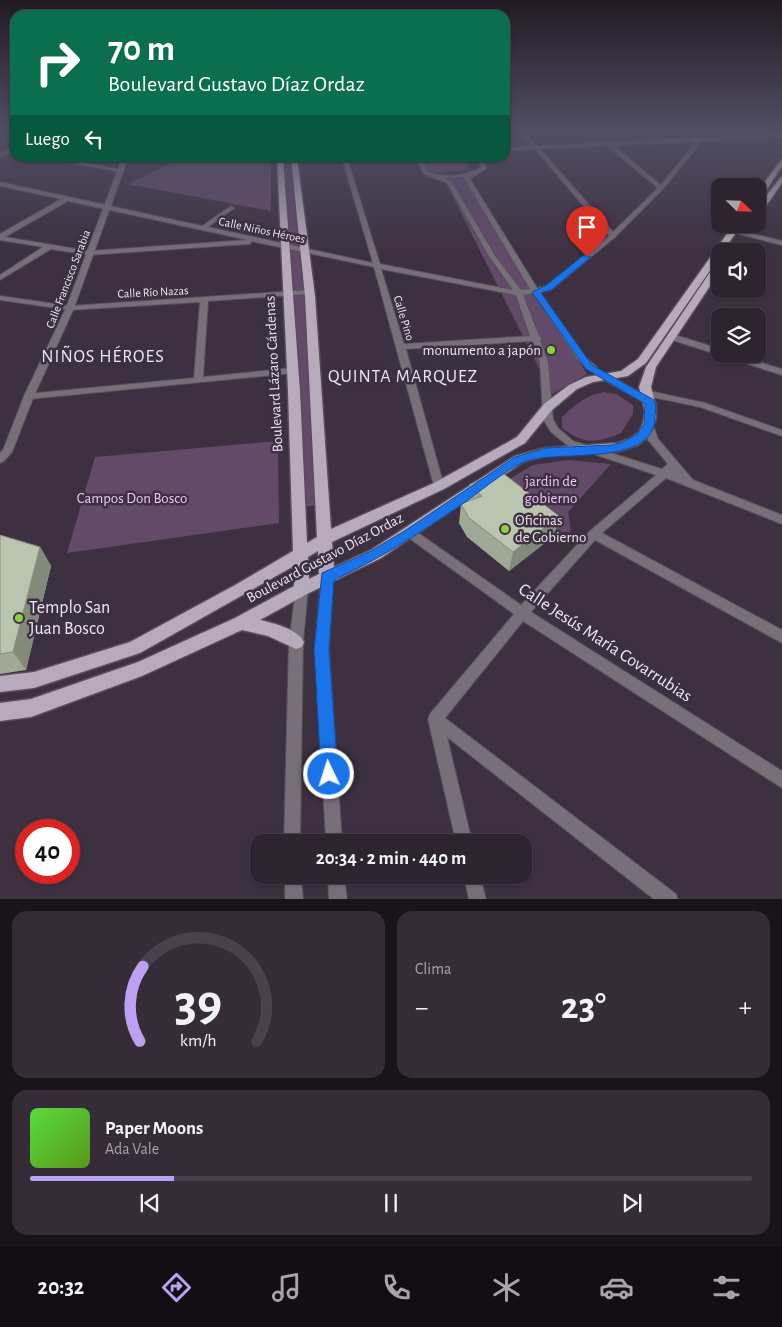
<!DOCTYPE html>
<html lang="es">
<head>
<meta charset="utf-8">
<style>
	body { margin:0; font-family:"Alegreya Sans",sans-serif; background:#362c38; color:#f1f3f6; height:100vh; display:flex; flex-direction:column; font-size:19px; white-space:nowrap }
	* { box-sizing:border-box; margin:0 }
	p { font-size:16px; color:#a7a4ab }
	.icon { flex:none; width:28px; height:28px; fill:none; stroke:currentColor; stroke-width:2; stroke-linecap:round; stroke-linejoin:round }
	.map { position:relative; height:899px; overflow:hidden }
	.details { display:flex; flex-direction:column; gap:12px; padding:12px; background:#19141a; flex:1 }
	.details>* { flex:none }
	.top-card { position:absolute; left:10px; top:10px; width:500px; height:152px; border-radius:15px; box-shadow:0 1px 4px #0004,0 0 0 1px #49414c; background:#0b6e4f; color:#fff; overflow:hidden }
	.needle { width:32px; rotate:113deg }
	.fabs { position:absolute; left:711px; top:178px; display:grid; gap:10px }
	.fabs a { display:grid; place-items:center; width:55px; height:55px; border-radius:10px; background:#2e2430; box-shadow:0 1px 4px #0004,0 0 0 1px #49414c; font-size:25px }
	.speed { position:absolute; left:15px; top:819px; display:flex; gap:10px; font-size:25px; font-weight:700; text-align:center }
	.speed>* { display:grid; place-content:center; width:65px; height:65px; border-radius:50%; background:#2e2430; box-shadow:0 1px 4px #0004,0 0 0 1px #49414c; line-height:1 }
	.speed .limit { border:8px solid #d22; background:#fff; color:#111 }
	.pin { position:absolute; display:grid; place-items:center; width:42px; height:42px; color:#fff; margin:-51px -21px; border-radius:50% 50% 50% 0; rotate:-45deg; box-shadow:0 0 5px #0007 }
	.pin .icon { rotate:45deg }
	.me { position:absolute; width:55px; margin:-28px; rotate:356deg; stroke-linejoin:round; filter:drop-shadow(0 0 4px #0008) }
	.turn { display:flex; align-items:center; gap:18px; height:105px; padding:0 15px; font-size:22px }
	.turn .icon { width:65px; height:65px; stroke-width:2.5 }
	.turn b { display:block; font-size:35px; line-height:42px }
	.then { display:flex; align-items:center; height:48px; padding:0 15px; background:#0003; gap:10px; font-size:19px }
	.big { font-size:38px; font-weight:700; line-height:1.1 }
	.details .widget { flex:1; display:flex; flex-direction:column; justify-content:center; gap:8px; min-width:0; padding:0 18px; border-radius:15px; background:#362c38 }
	.details .dial { align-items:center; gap:0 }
	.dial svg { height:130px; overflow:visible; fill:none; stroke:#49414c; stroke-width:7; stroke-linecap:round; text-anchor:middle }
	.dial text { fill:#f1f3f6; stroke:none }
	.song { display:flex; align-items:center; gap:15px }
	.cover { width:60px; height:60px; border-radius:8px; background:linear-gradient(135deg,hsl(110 70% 55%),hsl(90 70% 35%)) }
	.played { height:5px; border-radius:2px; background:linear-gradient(90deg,#bca0f2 20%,#49414c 20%) }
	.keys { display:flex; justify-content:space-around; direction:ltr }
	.heat { display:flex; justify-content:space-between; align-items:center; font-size:28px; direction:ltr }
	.details .tiles { flex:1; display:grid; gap:12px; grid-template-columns:1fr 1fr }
	.widget:last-child { grid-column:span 2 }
	.trip { position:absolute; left:250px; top:834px; width:282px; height:50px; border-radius:15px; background:#2e2430; box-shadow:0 1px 4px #0004,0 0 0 1px #49414c; font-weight:700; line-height:50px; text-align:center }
	.tabs { display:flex; height:80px; justify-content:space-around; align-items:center; background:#120e13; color:#a7a4ab }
	.tabs .icon { width:35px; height:35px }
	.tabs .current { color:#bca0f2 }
	.tabs b { font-size:22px; color:#f1f3f6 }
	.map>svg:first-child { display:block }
	.green { fill:#634a69 }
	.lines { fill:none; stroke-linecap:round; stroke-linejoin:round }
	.minor-casing { stroke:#594d5c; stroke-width:2 }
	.tertiary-casing { stroke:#594d5c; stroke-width:2 }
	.secondary-casing { stroke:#594d5c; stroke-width:2 }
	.primary-casing { stroke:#594d5c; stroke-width:3 }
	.minor { fill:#777078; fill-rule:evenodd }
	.tertiary { fill:#777078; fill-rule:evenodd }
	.secondary { fill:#9b919e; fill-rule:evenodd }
	.primary { fill:#b7aabb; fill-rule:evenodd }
	.wall { fill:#9fa996 }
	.shaded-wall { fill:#828a7a }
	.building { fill:#b9c5ae; stroke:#828a7a }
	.route { fill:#1a73e8; stroke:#114b97 }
	.poi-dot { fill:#8fcd42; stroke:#3d3040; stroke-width:2 }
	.labels { text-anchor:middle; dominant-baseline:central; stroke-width:5; stroke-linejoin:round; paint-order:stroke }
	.far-street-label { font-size:12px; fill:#eee5f0; stroke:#3d3040 }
	.poi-label { font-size:15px; fill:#eee5f0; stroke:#3d3040; text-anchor:end }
	.street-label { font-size:15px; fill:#eee5f0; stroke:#3d3040 }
	.park-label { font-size:15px; fill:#f0c5fc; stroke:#3d3040 }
	.quarter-label { font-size:18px; letter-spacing:1px; fill:#eee5f0; stroke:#3d3040 }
	.near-poi-label { font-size:18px; fill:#eee5f0; stroke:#3d3040; text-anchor:start }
	.near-street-label { font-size:18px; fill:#eee5f0; stroke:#3d3040 }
</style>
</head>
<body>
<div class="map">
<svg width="782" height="900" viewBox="0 0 782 900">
	<rect width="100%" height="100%" fill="#3d3040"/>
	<path class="green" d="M 182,158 L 228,158 L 271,164 L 271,211 L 128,184 Z
		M 422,158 L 463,158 L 470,170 L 433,173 L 429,171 Z
		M 294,163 L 307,296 L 322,505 L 303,507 L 293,298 L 283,164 Z
		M 467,178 L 587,374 L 552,394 L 444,179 Z
		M 604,392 L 616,394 L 633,405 L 633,414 L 621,433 C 597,443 584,445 562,428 L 562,417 C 575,405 586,395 604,392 Z
		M 278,441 L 279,523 L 67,553 L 95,457 Z
		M 568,460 L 611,464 L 568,512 L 571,532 L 559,532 L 499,485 L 533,465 Z"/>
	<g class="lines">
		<g class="minor-casing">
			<path id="minor" d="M 518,129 L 522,129 L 537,146 L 694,138 L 684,129 L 689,129 L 699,138 L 778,135 L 780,136 L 778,137 L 699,141 L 698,146 L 663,189 L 615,237 L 551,290 L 540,292 L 584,356 L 600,370 L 641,393 L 645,390 L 705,403 L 782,430 L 782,436 L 700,407 L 647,396 L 656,403 L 654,405 L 648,405 C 624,390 598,380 578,360 L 533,293 L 523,295 L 539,336 L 541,338 L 540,340 L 548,362 L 553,419 L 558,428 L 573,441 L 662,469 L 668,464 L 648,440 L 644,424 L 649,421 L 652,422 L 658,439 L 693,480 L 782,515 L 782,524 L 666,478 L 602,533 L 782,630 L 782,643 L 595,540 L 531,612 L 782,771 L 782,788 L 523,621 L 445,718 L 676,894 L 678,900 L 655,900 L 447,737 L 472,842 L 456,842 L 428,719 L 430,714 L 514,614 L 406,536 L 404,533 L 406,530 L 410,529 L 414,530 L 521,605 L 590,531 L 656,475 L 567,445 L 551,432 L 543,419 L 540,362 L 532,341 L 406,349 L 444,486 L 443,489 L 435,489 L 434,486 L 374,267 L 251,241 L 251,243 L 249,244 L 89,255 L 51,249 L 0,280 L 0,275 L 43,247 L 0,240 L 0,234 L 61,199 L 0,186 L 0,182 L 202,226 L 231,206 L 234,208 L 233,209 L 208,227 L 373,263 L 342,158 L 347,158 L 380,264 L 513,290 L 489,256 L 447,183 L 424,174 L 416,158 L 421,158 L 428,172 C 444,178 466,176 481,167 L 476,158 L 481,158 L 487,168 L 470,179 L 537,288 L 546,286 L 609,236 L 535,149 L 505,151 L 505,147 L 532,146 ZM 694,142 L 693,145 L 661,185 L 613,145 ZM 607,146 L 658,188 L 613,232 L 540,149 ZM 465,177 L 464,178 L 530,289 L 521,290 L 495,256 L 452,182 L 445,178 ZM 68,201 L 248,240 L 89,251 L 5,237 ZM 381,269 L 516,295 L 530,336 L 404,344 Z
				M 7,150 L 15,150 L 15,154 L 10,153 L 0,157 L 0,153 Z
				M 44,158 L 54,158 L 123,170 L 120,172 Z
				M 245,158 L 280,159 L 333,158 L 330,160 L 280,163 Z
				M 741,231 L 782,241 L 782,245 L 739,234 L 739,232 Z
				M 308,290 L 312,292 L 311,294 L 208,301 L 203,377 L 292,368 L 296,371 L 295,373 L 29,399 L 24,396 L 26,394 L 194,378 L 200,302 L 70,310 L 0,300 L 0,296 L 70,306 Z
				M 669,335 L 675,335 L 720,349 L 720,354 L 733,354 L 782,369 L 782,375 L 669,339 Z
				M 464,875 L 480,875 L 486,900 L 469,900 Z"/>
		</g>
		<g class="tertiary-casing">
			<path id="tertiary" d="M 122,158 L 128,158 L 74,308 L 34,396 L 12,452 L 4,461 L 0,463 L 0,453 L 3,450 L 24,396 L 66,308 Z
				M 327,572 L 331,574 L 333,577 L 329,649 L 342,842 L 326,842 L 315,649 L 321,577 L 323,574 Z
				M 302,584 L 306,585 L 308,589 L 303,642 L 300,842 L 284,842 L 289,642 L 296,589 L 298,585 Z
				M 285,875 L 301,875 L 303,900 L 285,900 Z
				M 328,875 L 344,875 L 347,900 L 329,900 Z"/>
		</g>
		<g class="secondary-casing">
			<path id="secondary" d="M 758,129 L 764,129 L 782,135 L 782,138 Z"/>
		</g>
		<g class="primary-casing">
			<path id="primary" d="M 277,158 L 283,158 L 300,391 L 307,543 L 317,537 L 305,296 L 291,158 L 297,158 L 315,296 L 331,529 L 434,483 L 517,437 L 544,404 L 569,385 L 586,377 L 621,371 L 638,359 L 734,224 L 742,224 L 723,251 L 720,251 L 720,256 L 646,363 L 628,376 L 593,382 L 577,389 L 552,410 L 525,443 L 444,489 L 332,542 L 334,567 L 371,550 L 515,456 L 545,448 L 618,443 L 629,439 L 639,432 L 643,423 L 645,411 L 639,387 L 646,367 L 717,262 L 720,261 L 720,271 L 656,367 L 651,387 L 656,407 L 656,418 L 648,437 L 638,445 L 620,451 L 545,456 L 523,462 L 381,558 L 307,594 L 260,620 C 273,623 298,629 304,642 L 302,647 L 296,649 L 268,636 L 242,630 L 142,676 L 31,717 L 0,721 L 0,703 L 31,699 L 138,662 L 235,618 L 294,586 L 294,566 L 140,653 L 34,688 L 0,692 L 0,676 L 34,672 L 130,642 L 237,584 L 293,551 L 288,391 ZM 318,551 L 319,574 L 309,579 L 308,557 Z
				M 782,159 L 782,166 L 761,198 L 758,198 L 758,191 Z
				M 782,176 L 782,183 L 761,213 L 758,213 L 758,206 Z"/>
		</g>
		<use href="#minor" class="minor"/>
		<use href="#tertiary" class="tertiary"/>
		<use href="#secondary" class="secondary"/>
		<use href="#primary" class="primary"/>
	</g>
	<path class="wall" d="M 469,485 L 559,516 L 555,535 L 509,571 L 467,537 L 459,523 L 461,504 L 467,502 Z
		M 0,535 L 40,547 L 51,566 L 26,670 L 0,674 Z"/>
	<path class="shaded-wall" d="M 559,516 L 555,535 L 509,571 L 513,552 Z
		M 40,547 L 51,566 L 26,670 L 13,652 Z"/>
	<path class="building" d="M 500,471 L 559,516 L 513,552 L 469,518 L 461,504 L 482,496 L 469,485 Z
		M 0,535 L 40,547 L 13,652 L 0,654 Z"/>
	<linearGradient id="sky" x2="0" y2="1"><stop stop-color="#221a23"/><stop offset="0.51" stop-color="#514e64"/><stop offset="1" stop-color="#514e64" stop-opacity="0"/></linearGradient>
	<rect width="782" height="255" fill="url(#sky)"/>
	<path class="route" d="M 584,255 L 591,257 L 551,290 L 541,293 L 592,365 L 654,400 C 657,406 655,413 655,419 C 652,468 555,449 524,462 C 505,470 476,495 458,507 C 417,535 379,559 334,580 L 329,649 L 338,774 L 335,780 L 329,783 L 323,780 L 321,774 L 314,649 L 322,573 L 371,551 L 406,530 L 515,457 L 546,448 L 611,445 L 623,442 L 637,434 L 644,424 L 645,404 L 586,369 L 532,292 L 545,286 Z"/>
	<g class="poi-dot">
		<circle cx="551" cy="350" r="5"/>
		<circle cx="505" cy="529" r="5"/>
		<circle cx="19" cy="618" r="5"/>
	</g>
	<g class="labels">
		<g class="far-street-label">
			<text transform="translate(262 230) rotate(12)">Calle Niños Héroes</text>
			<text transform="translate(68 279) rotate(-69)">Calle Francisco Sarabia</text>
			<text transform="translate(153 292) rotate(-3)">Calle Río Nazas</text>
			<text transform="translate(404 318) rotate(73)">Calle Pino</text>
		</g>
		<g class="poi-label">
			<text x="541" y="350">monumento a japón</text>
			<text x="515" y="520" text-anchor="start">Oficinas<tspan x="515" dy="17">de Gobierno</tspan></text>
		</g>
		<g class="street-label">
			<text transform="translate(274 374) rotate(-93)">Boulevard Lázaro Cárdenas</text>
			<text transform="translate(325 558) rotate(-28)">Boulevard Gustavo Díaz Ordaz</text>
		</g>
		<g class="park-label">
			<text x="551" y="481">jardin de<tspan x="551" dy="17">gobierno</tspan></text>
			<text x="132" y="498">Campos Don Bosco</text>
		</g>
		<g class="quarter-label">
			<text x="103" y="357">NIÑOS HÉROES</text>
			<text x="403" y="377">QUINTA MARQUEZ</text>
		</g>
		<g class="near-poi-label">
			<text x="29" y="608">Templo San<tspan x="29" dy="21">Juan Bosco</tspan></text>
		</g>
		<g class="near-street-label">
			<text transform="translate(605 643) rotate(33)">Calle Jesús María Covarrubias</text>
		</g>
	</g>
</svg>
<div class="fabs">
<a><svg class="needle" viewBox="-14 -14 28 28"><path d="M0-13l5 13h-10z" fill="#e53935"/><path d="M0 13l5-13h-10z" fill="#a7a4ab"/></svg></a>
<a><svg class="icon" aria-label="sound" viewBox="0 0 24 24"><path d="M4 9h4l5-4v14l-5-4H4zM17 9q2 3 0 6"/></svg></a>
<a><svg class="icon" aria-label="layers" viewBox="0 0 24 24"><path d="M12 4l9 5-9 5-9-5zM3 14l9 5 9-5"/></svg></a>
</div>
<div class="speed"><div class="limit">40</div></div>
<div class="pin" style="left:587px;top:257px;background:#d93025"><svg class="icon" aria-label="arrive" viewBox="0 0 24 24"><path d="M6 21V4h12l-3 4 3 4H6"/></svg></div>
<svg class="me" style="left:329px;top:774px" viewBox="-20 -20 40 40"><circle r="17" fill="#1a73e8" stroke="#fff" stroke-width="3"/><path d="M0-11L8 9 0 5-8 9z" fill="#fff"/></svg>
<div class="trip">20:34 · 2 min · 440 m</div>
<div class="top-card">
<div class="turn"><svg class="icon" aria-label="right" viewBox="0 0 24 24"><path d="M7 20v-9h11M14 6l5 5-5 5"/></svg><div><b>70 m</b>Boulevard Gustavo Díaz Ordaz</div></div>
<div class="then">Luego<svg class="icon" aria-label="left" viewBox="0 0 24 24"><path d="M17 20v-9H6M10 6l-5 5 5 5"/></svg></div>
</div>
</div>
<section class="details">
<div class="tiles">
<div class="widget dial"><svg viewBox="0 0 100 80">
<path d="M14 69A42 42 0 1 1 86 69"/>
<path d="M14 69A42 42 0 0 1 16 23" stroke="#bca0f2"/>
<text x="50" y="56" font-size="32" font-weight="700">39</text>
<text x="50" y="72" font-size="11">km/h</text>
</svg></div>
<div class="widget"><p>Clima</p>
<div class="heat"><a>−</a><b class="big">23°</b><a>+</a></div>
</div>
<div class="widget">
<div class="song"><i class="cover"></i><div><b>Paper Moons</b><p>Ada Vale</p></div></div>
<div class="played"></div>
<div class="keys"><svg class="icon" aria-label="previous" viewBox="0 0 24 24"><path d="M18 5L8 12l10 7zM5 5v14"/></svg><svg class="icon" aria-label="pause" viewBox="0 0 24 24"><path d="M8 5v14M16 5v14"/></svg><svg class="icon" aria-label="next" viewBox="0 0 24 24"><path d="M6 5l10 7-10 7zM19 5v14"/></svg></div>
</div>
</div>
</section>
<nav class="tabs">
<b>20:32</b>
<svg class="icon current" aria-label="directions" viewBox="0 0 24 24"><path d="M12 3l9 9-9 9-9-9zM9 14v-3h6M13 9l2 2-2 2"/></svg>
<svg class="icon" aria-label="music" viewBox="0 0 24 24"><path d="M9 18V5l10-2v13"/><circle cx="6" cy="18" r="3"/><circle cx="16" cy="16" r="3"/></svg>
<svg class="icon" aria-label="phone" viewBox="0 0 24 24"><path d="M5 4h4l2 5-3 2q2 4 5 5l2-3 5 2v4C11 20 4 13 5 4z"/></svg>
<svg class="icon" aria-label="climate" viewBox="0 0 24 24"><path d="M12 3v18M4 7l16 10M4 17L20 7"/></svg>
<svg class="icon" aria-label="car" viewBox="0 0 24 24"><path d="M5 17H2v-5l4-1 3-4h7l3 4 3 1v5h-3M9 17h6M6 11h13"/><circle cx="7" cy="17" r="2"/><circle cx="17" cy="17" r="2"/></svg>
<svg class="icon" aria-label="filters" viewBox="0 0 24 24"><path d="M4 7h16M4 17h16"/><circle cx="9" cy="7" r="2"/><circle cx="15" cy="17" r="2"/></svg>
</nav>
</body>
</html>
